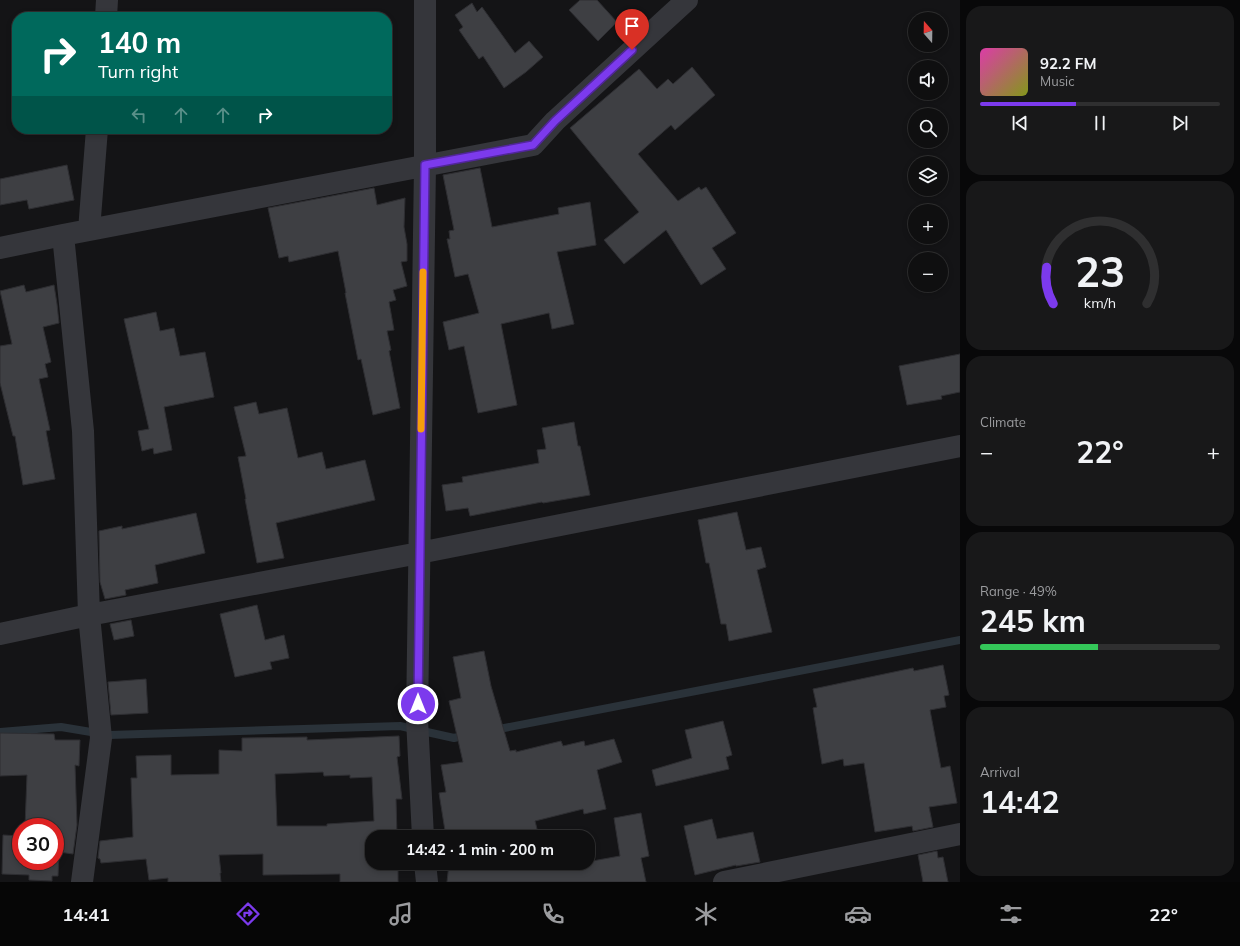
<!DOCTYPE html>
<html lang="en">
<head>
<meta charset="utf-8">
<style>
	body { margin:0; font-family:Mulish,sans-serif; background:#181819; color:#f1f3f6; height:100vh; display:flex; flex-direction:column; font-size:15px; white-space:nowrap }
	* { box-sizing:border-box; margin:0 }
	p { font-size:13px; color:#9b9c9f }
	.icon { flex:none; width:22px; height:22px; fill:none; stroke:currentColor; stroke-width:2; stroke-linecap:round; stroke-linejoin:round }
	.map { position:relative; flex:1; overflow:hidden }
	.drawer { display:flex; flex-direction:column; gap:6px; padding:6px; background:#080809; width:280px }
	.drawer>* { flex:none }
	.banner { position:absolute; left:12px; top:12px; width:380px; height:122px; border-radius:16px; box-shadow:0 2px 6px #0003,0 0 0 1px #2f2f30; background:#00695c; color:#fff; overflow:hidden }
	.needle { width:26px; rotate:340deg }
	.buttons { position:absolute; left:908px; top:12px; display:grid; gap:8px }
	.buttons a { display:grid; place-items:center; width:40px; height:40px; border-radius:50%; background:#0f0f10; box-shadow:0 2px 6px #0003,0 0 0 1px #2f2f30; font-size:20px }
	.speed { position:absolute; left:12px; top:818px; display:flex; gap:8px; font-size:20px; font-weight:700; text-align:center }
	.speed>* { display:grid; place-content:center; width:52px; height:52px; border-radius:50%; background:#0f0f10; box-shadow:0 2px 6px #0003,0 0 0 1px #2f2f30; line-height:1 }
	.speed .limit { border:6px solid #d22; background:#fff; color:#111 }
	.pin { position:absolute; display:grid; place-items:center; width:34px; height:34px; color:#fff; margin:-41px -17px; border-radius:50% 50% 50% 0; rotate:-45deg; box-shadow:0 0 4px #0007 }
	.pin .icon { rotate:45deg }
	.me { position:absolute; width:44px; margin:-22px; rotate:0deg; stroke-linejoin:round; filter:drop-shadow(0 0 3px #0008) }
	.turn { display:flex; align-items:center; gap:14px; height:84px; padding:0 20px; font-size:18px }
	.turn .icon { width:52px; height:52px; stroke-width:2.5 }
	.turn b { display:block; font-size:28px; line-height:34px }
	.lanes { display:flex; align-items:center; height:38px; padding:0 20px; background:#0003; justify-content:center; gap:20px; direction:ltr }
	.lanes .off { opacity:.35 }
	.big { font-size:30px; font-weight:700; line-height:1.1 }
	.drawer .card { flex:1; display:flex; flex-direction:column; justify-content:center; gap:6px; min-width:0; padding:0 14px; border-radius:16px; background:#181819 }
	.drawer .dial { align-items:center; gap:0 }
	.dial svg { height:104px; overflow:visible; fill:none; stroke:#2f2f30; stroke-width:7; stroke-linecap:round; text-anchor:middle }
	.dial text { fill:#f1f3f6; stroke:none }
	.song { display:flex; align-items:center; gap:12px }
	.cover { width:48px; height:48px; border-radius:6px; background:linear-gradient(135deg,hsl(320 70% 55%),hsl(70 70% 35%)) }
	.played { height:4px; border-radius:2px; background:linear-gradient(90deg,#7c3aed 40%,#2f2f30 40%) }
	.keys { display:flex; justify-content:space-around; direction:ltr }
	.heat { display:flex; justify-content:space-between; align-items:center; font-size:22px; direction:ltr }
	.charge { height:6px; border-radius:3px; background:linear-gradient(90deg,#34c759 49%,#2f2f30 0) }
	.trip { position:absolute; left:365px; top:830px; width:230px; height:40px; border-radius:16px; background:#0f0f10; box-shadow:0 2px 6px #0003,0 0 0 1px #2f2f30; font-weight:700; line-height:40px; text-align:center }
	.tabs { display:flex; height:64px; justify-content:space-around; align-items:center; background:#060606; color:#9b9c9f }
	.tabs .icon { width:28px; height:28px }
	.tabs .active { color:#7c3aed }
	.tabs b { font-size:18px; color:#f1f3f6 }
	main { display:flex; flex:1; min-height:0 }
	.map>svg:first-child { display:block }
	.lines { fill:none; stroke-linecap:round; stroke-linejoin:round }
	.stream { stroke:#2a3239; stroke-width:8 }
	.building { fill:#3e3f43; stroke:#2e2e32; fill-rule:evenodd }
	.minor { stroke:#35363b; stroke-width:22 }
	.route-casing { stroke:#51269a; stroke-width:10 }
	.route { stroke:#7c3aed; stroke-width:7 }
	.slow { stroke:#f59e0b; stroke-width:7 }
</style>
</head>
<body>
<main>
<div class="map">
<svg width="960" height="882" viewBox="0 0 960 882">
	<rect width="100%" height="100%" fill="#141416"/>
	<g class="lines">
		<path class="stream" d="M 494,730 L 960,640
			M 0,732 L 61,727 L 109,735 L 400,726 L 454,738 L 466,735"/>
	</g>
	<path class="building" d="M 580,0 L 597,0 L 617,22 L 598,41 L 569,10 Z
		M 472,3 L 477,12 L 482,7 L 515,53 L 529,41 L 543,57 L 526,72 L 504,88 L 483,56 L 479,59 L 459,30 L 463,27 L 455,15 Z
		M 692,67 L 715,95 L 675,130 L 671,125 L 638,154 L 678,201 L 699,187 L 701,190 L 706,187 L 736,233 L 712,248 L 726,269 L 701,285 L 666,230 L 624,264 L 604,240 L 639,212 L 570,128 L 639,69 L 657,89 L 668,79 L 673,84 Z
		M 67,165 L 74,200 L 29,209 L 27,200 L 0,205 L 0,179 Z
		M 480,168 L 492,227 L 559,214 L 558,208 L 590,202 L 596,245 L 557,252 L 574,324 L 552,329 L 549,313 L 501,324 L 517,405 L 478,413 L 464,346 L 449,350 L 443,322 L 479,313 L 468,274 L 455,277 L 447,239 L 450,239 L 449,231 L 454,230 L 443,175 Z
		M 374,188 L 377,205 L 405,198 L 404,227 L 407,244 L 407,261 L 401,262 L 407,286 L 393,290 L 396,300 L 389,302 L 394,330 L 387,331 L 391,350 L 389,351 L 400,408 L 373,415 L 361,359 L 358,360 L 345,293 L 346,293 L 338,251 L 289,262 L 288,256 L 279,258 L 268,208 Z
		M 24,285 L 26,292 L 54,285 L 57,304 L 59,323 L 43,327 L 51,362 L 45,364 L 48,377 L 39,379 L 50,430 L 46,431 L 55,479 L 23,485 L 15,436 L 13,436 L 0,383 L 0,346 L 12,344 L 0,291 Z
		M 156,312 L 160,331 L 174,328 L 180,356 L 205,352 L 214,397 L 164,407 L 172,450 L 154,454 L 153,448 L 142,451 L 138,431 L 149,429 L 124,319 Z
		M 960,354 L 960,392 L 941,396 L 942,399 L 907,405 L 899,366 Z
		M 256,402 L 259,414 L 287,408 L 298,458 L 322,452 L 326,469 L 365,460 L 375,500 L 276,523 L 284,558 L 257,563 L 245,499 L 246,499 L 238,457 L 246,456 L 234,407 Z
		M 574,422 L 578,446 L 580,446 L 590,495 L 543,503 L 542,502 L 470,516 L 468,508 L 446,511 L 442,485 L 463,482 L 462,477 L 539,463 L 537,450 L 546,449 L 542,428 Z
		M 737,512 L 746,550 L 761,547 L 766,567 L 757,570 L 772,632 L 729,641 L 726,624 L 721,624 L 709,563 L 706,563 L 698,520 Z
		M 196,513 L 205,553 L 155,565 L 158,583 L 125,590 L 126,595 L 105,599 L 100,582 L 99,531 L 122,526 L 122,529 Z
		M 257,605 L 265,640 L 284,635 L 289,658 L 270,662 L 272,669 L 235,677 L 220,614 Z
		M 131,620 L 134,636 L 114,640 L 110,624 Z
		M 484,651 L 491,686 L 510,751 L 516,750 L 516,752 L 561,741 L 563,746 L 584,741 L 585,746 L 614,739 L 622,762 L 597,770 L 606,809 L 584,814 L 583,809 L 535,821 L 539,837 L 446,837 L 439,793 L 446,792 L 441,765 L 463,762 L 449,701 L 461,698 L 453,657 Z
		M 943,665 L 949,695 L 944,696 L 946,707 L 930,710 L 941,768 L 950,766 L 957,803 L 929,807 L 933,827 L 913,831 L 912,826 L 875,832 L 864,763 L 844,766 L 843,759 L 822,764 L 813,708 L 817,707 L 813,689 L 913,668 L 914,671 Z
		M 146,679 L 148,713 L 111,715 L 108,682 Z
		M 723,721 L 732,755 L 726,757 L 729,769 L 656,786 L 652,770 L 692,758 L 685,730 Z
		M 0,733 L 54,734 L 55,740 L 80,740 L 79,766 L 75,765 L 77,825 L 73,854 L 59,852 L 58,876 L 52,876 L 52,881 L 29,880 L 29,875 L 2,874 L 3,835 L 21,836 L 21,861 L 55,861 L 55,827 L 25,827 L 27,775 L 0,776 Z
		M 399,736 L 400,756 L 397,757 L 402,799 L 396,799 L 397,837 L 372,837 L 372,863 L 398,863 L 398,882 L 340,882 L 340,874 L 263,875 L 263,854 L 219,855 L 221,873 L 220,873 L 221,882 L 168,882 L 168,878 L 149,880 L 146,859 L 101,863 L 100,859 L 98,858 L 100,841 L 133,837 L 131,778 L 137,778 L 136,756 L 171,755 L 171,775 L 219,774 L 219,750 L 242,751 L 242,738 L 307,737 L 307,740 ZM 323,772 L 324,776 L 350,775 L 350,778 L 372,777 L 374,821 L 327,824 L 327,826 L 277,826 L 275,774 Z
		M 641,813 L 649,856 L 641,858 L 646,882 L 447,882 L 449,863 L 546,863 L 548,869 L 620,856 L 614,818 Z
		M 712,819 L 717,839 L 753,832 L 760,862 L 736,866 L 736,865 L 695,875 L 684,826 Z
		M 937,851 L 938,858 L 943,857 L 948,882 L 923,882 L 918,855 Z"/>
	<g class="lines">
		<path class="minor" d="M 106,17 L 107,0
			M 89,230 L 97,129
			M 63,235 L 83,431 L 89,615 L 101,738 L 82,882
			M 0,248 L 63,235 L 533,145 L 555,121 L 687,0
			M 0,634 L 89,615 L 419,553 L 960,446
			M 423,837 L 417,719 L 425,165 L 425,0
			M 425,863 L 427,882
			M 724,882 L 960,834"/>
	</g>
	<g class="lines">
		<g class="route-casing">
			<path id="route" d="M 418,704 L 425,165 L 533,145 L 555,121 L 632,50"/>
		</g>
		<use href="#route" class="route"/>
		<path class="slow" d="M 421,429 L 423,272"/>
	</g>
</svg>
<div class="buttons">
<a><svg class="needle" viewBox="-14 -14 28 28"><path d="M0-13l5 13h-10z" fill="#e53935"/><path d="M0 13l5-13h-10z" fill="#9b9c9f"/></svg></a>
<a><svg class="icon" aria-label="sound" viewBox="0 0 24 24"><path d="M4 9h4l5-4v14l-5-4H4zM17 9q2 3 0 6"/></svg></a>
<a><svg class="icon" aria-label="search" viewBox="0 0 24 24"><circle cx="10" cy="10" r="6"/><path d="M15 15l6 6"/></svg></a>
<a><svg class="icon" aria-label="layers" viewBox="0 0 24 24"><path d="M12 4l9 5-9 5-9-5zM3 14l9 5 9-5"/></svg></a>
<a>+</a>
<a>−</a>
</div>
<div class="speed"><div class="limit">30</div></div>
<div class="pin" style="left:632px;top:50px;background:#d93025"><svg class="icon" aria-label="arrive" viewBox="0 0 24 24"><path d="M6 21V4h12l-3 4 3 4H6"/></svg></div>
<svg class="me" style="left:418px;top:704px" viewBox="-20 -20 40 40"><circle r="17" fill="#7c3aed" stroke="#fff" stroke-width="3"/><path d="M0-11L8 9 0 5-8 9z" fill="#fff"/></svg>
<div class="trip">14:42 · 1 min · 200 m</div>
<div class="banner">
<div class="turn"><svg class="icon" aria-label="right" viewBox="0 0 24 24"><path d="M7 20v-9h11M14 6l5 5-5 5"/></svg><div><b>140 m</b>Turn right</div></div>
<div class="lanes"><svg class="icon off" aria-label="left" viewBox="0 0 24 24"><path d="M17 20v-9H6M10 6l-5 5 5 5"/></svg><svg class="icon off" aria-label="ahead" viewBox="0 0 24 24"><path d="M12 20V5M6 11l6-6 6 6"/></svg><svg class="icon off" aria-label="ahead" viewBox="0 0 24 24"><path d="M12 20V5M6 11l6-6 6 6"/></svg><svg class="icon" aria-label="right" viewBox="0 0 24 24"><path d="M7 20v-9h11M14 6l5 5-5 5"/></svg></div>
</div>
</div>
<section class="drawer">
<div class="card">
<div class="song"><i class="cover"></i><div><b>92.2 FM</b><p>Music</p></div></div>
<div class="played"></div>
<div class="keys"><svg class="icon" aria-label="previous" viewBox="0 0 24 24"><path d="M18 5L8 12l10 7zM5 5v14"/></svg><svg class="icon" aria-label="pause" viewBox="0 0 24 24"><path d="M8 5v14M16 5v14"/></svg><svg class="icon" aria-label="next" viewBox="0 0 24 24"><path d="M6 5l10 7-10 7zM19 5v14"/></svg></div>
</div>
<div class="card dial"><svg viewBox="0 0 100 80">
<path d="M14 69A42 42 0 1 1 86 69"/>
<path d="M14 69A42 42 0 0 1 9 41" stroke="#7c3aed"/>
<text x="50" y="56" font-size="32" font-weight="700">23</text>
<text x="50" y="72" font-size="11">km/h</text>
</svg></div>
<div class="card"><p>Climate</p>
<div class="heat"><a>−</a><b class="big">22°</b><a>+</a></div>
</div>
<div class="card"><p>Range · 49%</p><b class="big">245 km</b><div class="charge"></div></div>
<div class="card"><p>Arrival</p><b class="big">14:42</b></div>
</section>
</main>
<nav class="tabs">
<b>14:41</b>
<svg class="icon active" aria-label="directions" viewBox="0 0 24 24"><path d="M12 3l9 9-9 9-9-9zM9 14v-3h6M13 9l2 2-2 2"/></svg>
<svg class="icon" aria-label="music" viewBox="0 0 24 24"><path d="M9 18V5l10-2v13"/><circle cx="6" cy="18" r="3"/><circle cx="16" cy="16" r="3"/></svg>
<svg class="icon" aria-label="phone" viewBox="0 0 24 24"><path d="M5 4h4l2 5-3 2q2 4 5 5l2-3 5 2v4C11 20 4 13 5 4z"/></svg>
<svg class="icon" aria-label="climate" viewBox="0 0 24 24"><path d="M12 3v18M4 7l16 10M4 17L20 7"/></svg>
<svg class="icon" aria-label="car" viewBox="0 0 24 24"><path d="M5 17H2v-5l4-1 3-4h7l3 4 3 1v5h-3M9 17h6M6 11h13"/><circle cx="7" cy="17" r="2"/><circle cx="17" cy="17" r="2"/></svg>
<svg class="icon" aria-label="filters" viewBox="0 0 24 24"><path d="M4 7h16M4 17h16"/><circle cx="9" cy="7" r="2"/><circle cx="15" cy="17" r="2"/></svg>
<b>22°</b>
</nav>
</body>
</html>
